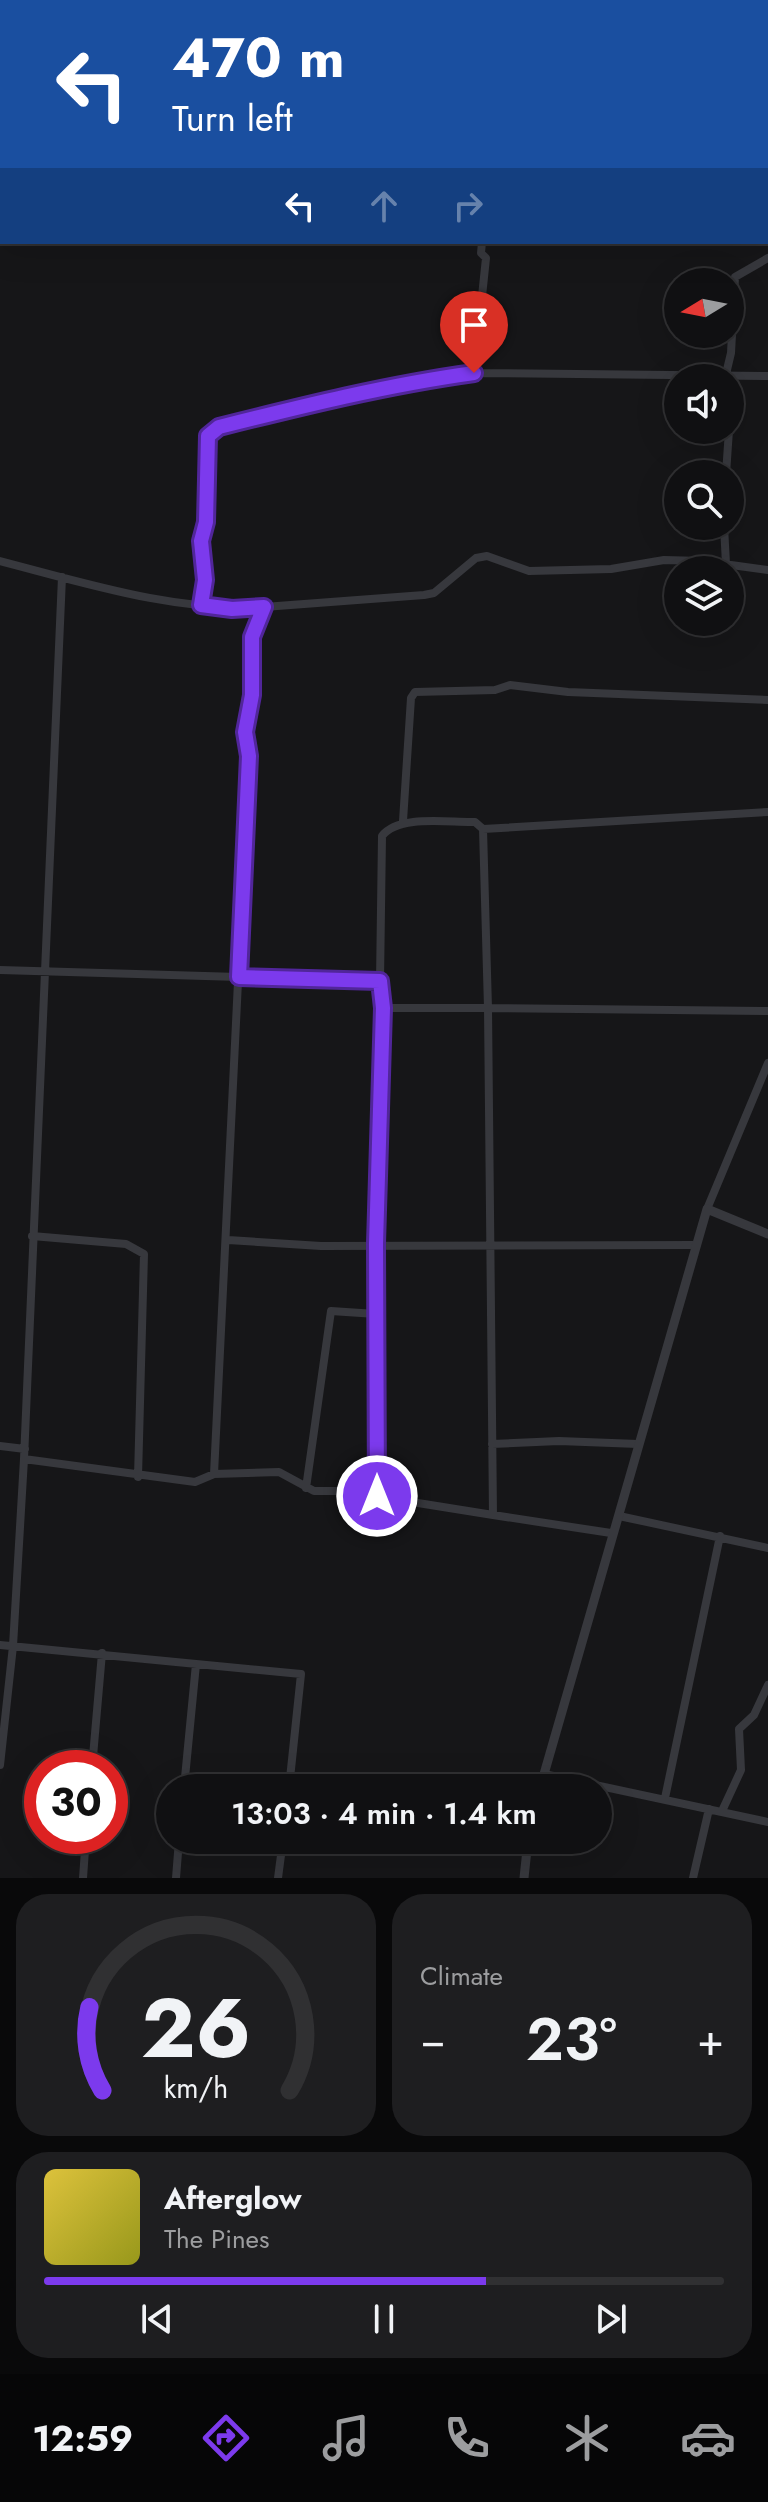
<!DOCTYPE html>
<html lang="en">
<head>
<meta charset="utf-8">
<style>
	body { margin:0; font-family:Jost,sans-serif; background:#1e1e20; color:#f1f3f6; height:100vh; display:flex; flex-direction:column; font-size:30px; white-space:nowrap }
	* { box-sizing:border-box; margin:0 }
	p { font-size:26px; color:#9c9d9f }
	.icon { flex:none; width:44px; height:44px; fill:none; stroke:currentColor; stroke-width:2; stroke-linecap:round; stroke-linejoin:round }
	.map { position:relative; height:1878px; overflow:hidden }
	.panel { display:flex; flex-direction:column; gap:16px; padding:16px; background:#09090a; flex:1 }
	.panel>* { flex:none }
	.banner { position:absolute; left:0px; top:0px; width:768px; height:244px; box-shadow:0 8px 32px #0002,0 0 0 2px #303032; background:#1a4fa0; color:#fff; overflow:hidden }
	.needle { width:52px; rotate:260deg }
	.fabs { position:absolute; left:664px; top:268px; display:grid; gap:16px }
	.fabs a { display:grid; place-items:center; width:80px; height:80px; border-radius:50%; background:#101012; box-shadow:0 8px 32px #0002,0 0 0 2px #303032; font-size:40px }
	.speed { position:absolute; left:24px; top:1750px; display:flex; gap:16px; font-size:40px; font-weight:700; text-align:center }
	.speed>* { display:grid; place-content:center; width:104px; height:104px; border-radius:50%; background:#101012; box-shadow:0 8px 32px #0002,0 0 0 2px #303032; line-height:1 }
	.speed .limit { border:12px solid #d22; background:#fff; color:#111 }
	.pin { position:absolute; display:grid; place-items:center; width:68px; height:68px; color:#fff; margin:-82px -34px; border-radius:50% 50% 50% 0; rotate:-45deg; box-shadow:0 0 8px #0007 }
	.pin .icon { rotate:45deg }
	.me { position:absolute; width:88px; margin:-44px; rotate:0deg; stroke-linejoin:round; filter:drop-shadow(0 0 6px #0008) }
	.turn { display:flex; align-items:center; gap:28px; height:168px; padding:0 40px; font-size:36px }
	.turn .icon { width:104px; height:104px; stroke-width:2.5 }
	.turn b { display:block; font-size:56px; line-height:68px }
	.lanes { display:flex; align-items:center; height:76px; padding:0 40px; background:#0003; justify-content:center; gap:40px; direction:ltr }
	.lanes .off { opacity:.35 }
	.big { font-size:60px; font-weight:600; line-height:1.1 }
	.panel .widget { flex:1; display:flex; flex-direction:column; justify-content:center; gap:12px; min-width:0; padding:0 28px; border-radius:32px; background:#1e1e20 }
	.panel .dial { align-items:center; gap:0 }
	.dial svg { height:208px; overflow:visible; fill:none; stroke:#303032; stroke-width:7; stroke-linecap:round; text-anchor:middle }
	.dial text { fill:#f1f3f6; stroke:none }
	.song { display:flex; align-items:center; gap:24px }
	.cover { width:96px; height:96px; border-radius:12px; background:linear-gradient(135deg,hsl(50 70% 55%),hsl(60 70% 35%)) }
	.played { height:8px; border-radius:4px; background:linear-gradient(90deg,#7c3aed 65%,#303032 65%) }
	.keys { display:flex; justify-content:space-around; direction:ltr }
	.heat { display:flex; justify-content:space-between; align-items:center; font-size:44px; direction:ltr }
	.panel .tiles { flex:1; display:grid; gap:16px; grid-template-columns:1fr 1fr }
	.widget:last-child { grid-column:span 2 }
	.trip { position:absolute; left:156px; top:1774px; width:456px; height:80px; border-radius:40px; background:#101012; box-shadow:0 8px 32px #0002,0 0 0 2px #303032; font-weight:600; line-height:80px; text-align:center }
	.dock { display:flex; height:128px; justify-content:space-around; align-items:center; background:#060607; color:#9c9d9f }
	.dock .icon { width:56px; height:56px }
	.dock .on { color:#7c3aed }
	.dock b { font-size:36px; color:#f1f3f6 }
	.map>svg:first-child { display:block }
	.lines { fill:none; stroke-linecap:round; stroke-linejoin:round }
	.minor { stroke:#37383d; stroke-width:8 }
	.tertiary { stroke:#37383d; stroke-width:9 }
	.route-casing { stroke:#51269a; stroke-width:20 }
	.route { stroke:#7c3aed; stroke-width:14 }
</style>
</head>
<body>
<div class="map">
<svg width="768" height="1878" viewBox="0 0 768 1878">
	<rect width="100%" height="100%" fill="#161618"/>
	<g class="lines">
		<path class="minor" d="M 0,210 L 2,210
			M 474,373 L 486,258 L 481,253 L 482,242
			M 725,378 L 731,353 L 735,277 L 768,258
			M 726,474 L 729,430
			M 724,526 L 726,564
			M 0,561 C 85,583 176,612 264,607 L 252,637 L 252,695 L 245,732 L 249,756 L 214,1474 L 195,1482 L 24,1459
			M 201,605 L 205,580 L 201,541 L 206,522 L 208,436 L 219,427 L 411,382 L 474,373 L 768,376
			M 264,607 L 424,595 L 434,593 L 476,558 L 487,556 L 529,571 L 611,569 L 664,560 L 702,561 L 768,570
			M 403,821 L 411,698 L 415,692 L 495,690 L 510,685 L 568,692 L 768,700
			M 0,970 L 380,981 L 383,1008 L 488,1008 L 483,829 L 768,812
			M 380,981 L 382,836 C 399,814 450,823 475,822 L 483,829
			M 707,1209 L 768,1063
			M 32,1236 L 126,1244 L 144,1254 L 138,1477
			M 228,1240 L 321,1246 L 695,1245
			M 492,1444 L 559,1441 L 638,1444
			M 0,1446 L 25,1449
			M 214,1474 L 279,1472 L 314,1491 L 343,1491 L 493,1515
			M 306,1488 L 331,1311 L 376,1314
			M 377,1496 L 376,1244 L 383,1008
			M 619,1516 L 768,1548
			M 611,1533 L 493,1515 L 488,1008 L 768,1011
			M 0,1645 L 301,1674 L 289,1788
			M 0,1765 L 13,1646 L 24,1459 L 62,577
			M 92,1768 L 102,1653
			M 544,1774 L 768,1822
			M 184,1788 L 196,1664
			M 665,1798 L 720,1536
			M 722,1811 L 741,1770 L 739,1729 L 754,1715 L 768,1685
			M 83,1878 L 86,1836
			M 176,1878 L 179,1840
			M 278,1878 L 283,1840
			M 693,1878 L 709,1809"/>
		<path class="tertiary" d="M 540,1788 L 707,1209 L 768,1234
			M 524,1878 L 528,1840"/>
	</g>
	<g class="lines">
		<g class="route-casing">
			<path id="route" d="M 377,1496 L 376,1244 L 383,1008 L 380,981 L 239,977 L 249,756 L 245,732 L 252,695 L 252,637 L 264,607 L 232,609 L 201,605 L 205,580 L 201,541 L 206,522 L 208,436 L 219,427 C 303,406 387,385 474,373"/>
		</g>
		<use href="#route" class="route"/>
	</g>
</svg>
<div class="fabs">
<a><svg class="needle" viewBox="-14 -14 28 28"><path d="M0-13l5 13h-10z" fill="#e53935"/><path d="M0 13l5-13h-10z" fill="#9c9d9f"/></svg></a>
<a><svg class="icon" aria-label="sound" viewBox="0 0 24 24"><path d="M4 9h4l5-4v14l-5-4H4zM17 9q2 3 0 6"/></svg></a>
<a><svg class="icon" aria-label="search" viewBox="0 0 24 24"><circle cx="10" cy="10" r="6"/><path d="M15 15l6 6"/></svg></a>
<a><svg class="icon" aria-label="layers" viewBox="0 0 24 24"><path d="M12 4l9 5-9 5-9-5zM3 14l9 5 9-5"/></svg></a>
</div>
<div class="speed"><div class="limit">30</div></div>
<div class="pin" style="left:474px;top:373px;background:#d93025"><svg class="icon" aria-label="arrive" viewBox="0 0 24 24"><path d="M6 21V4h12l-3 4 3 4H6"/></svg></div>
<svg class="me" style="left:377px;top:1496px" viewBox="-20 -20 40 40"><circle r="17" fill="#7c3aed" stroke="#fff" stroke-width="3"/><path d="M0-11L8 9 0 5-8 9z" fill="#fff"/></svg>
<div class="trip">13:03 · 4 min · 1.4 km</div>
<div class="banner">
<div class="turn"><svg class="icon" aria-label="left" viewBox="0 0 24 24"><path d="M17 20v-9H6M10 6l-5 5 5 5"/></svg><div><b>470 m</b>Turn left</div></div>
<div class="lanes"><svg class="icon" aria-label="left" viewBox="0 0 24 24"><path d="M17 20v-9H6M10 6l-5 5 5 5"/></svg><svg class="icon off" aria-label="ahead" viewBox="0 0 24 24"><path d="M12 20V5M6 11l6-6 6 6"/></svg><svg class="icon off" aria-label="right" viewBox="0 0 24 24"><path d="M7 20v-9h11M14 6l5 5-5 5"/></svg></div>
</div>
</div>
<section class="panel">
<div class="tiles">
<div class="widget dial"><svg viewBox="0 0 100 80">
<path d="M14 69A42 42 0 1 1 86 69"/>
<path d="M14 69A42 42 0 0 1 9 37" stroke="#7c3aed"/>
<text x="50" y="56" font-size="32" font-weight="700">26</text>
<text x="50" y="72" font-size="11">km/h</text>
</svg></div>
<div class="widget"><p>Climate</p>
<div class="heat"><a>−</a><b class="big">23°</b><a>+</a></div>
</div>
<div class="widget">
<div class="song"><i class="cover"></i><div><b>Afterglow</b><p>The Pines</p></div></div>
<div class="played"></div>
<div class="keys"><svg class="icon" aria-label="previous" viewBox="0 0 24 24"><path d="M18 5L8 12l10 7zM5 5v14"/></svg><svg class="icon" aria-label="pause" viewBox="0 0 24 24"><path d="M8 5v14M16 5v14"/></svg><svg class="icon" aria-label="next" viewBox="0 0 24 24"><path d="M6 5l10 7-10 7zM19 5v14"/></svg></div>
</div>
</div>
</section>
<nav class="dock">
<b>12:59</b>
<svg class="icon on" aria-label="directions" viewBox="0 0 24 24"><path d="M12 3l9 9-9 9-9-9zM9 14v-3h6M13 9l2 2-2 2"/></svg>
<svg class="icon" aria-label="music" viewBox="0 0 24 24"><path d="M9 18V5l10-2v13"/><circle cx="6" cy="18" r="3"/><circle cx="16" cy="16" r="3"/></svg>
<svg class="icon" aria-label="phone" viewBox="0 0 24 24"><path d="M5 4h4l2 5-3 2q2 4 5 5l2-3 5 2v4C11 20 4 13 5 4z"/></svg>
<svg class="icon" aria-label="climate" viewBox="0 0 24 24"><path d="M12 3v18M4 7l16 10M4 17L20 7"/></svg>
<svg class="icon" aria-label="car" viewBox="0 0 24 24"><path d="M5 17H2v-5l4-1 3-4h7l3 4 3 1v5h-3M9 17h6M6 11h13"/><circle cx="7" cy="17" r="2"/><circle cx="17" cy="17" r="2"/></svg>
</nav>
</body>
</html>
